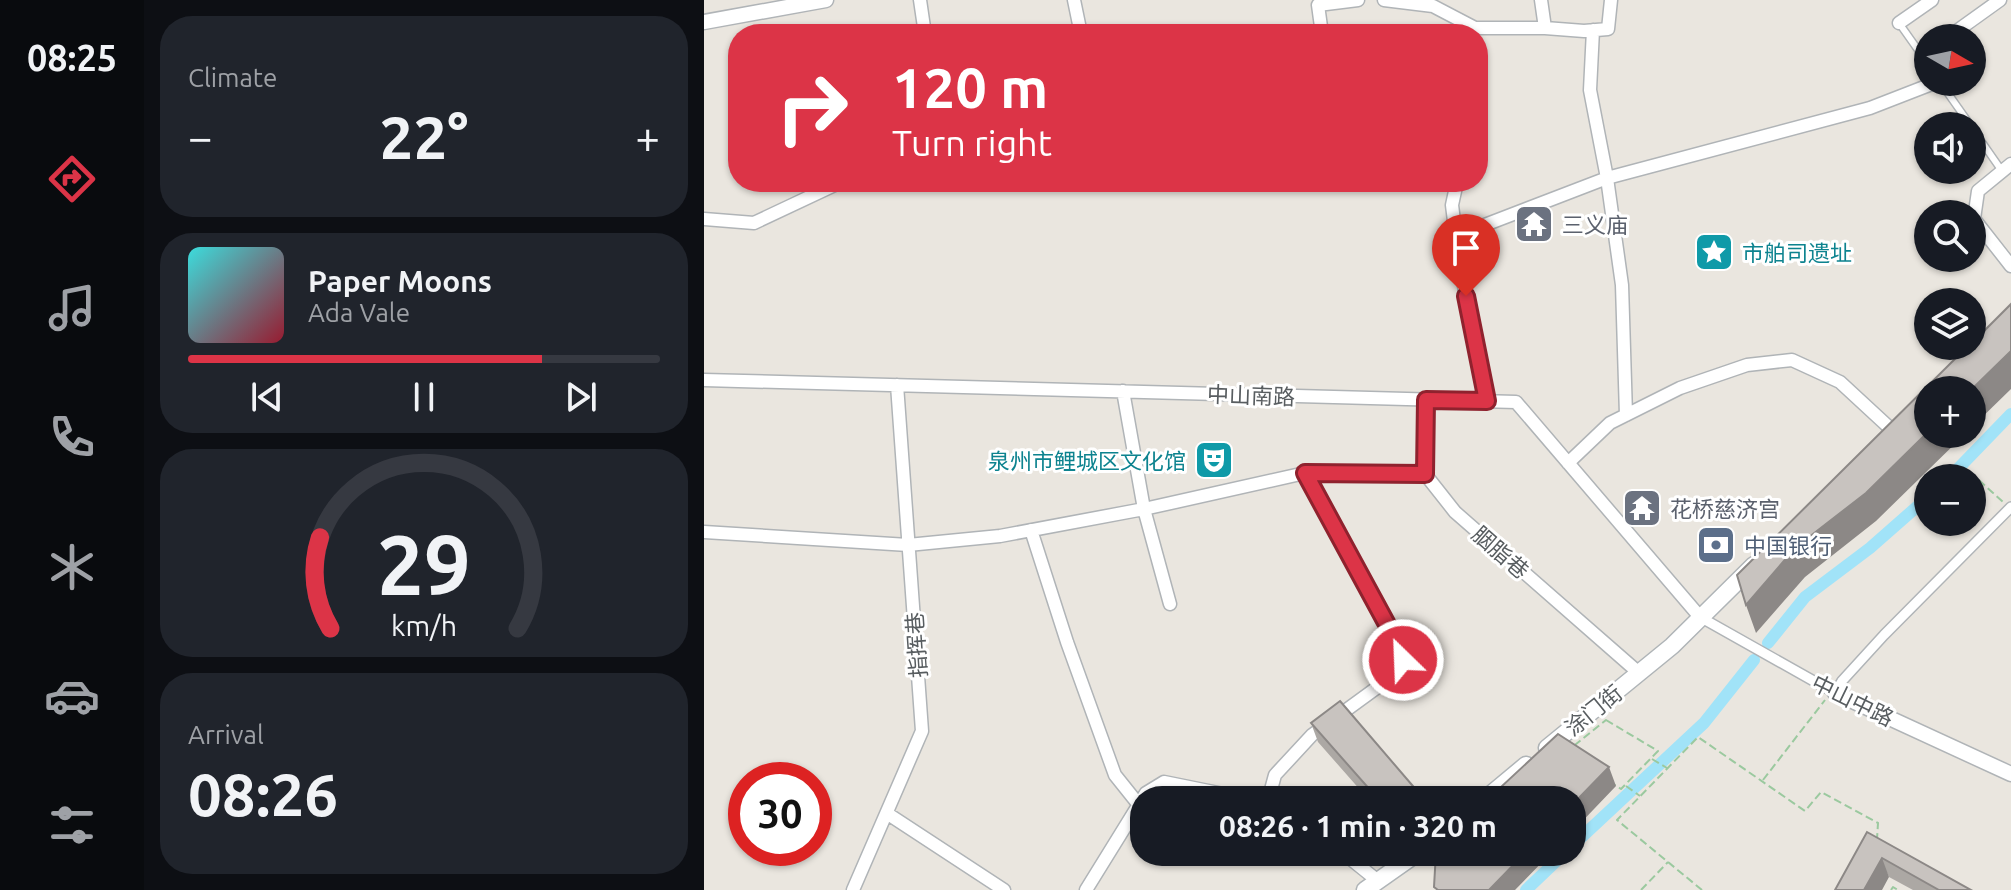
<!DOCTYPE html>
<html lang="en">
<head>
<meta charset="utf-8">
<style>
	body { margin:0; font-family:Ubuntu,"Noto Sans SC",sans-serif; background:#20242c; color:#f1f3f6; height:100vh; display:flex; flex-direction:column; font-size:30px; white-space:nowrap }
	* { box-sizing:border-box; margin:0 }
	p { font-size:26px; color:#9ea1a6 }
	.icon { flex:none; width:44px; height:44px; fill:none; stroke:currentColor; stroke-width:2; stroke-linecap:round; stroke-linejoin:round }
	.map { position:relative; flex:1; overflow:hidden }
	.details { display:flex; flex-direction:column; gap:16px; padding:16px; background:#0d0f14; width:560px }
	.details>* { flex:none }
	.banner { position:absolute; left:24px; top:24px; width:760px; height:168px; border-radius:32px; box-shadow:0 2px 6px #0004; background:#dc3447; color:#fff; overflow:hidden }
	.needle { width:52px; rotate:99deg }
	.controls { position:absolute; left:1210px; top:24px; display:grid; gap:16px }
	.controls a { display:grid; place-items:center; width:72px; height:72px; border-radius:50%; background:#171b24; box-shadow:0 2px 6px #0004; font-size:40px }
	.speed { position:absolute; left:24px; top:762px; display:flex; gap:16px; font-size:40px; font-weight:700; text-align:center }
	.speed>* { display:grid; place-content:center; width:104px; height:104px; border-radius:50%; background:#171b24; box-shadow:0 2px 6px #0004; line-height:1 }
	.speed .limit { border:12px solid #d22; background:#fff; color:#111 }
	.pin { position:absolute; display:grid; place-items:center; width:68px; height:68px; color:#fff; margin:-82px -34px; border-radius:50% 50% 50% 0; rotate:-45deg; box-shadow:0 0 8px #0007 }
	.pin .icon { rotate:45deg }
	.me { position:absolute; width:88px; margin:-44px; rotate:336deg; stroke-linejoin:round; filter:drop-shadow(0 0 6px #0008) }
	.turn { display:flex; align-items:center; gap:28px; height:168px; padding:0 32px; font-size:36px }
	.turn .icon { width:104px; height:104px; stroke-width:2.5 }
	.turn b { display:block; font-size:56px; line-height:68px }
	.big { font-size:60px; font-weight:700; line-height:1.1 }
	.details .widget { flex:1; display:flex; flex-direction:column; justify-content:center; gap:12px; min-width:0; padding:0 28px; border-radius:32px; background:#20242c }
	.details .dial { align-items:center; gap:0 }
	.dial svg { height:208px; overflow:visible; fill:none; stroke:#363941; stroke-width:7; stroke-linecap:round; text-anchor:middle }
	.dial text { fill:#f1f3f6; stroke:none }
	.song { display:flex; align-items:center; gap:24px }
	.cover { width:96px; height:96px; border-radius:12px; background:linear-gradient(135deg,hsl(180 70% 55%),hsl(350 70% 35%)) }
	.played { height:8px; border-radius:4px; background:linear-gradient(90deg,#dc3447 75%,#363941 75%) }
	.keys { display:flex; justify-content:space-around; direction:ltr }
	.heat { display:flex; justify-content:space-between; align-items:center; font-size:44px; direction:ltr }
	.trip { position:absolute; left:426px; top:786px; width:456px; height:80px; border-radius:32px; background:#171b24; box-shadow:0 2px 6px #0004; font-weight:700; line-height:80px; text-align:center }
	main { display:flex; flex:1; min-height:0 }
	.dock { display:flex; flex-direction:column; width:144px; justify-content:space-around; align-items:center; background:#090b0e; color:#9ea1a6 }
	.dock .icon { width:56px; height:56px }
	.dock .current { color:#dc3447 }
	.dock b { font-size:36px; color:#f1f3f6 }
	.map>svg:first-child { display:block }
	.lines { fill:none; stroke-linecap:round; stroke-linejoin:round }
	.canal { stroke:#a1e3f8; stroke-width:12 }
	.service-casing { stroke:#b0b4b7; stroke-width:9 }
	.pedestrian-casing { stroke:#b0b4b7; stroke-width:12 }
	.minor-casing { stroke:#b0b4b7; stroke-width:15 }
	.tertiary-casing { stroke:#b0b4b7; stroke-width:17 }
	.secondary-casing { stroke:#afb4b7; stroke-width:19 }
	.path { stroke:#9bc99f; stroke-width:2; stroke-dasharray:8 4; stroke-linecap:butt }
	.service { stroke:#fff; stroke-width:6 }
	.pedestrian { stroke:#fff; stroke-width:9 }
	.minor { stroke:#fff; stroke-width:12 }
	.tertiary { stroke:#fff; stroke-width:14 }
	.secondary { stroke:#fff; stroke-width:16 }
	.wall { fill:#aca8a4 }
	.shaded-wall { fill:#8c8886 }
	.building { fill:#c8c3bf; stroke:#8c8886; stroke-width:2 }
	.route-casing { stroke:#8f222e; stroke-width:20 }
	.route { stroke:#dc3447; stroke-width:14 }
	.labels { text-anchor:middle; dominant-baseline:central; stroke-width:6; stroke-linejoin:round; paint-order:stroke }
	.worship-label { font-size:22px; fill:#5b616d; stroke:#fff; text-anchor:start }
	.culture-label { font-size:22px; fill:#0d838f; stroke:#fff; text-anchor:start }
	.street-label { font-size:22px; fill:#585d60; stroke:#fff }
	.service-label { font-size:22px; fill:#4e5e75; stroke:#fff; text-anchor:start }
</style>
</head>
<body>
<main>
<nav class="dock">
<b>08:25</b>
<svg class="icon current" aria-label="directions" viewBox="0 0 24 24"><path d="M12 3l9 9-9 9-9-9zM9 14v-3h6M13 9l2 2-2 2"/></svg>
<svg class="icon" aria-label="music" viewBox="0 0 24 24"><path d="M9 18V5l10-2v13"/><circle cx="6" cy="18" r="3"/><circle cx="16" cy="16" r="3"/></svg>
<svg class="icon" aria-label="phone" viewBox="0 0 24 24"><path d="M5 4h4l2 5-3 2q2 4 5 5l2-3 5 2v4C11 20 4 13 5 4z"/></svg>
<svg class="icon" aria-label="climate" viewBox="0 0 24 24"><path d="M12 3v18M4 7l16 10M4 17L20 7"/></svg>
<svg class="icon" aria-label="car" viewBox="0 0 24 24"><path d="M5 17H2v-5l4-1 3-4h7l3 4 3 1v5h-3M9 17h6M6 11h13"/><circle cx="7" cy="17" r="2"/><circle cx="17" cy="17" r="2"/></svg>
<svg class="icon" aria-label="filters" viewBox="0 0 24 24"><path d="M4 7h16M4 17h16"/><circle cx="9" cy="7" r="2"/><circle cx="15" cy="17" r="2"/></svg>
</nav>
<section class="details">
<div class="widget"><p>Climate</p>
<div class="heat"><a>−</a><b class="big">22°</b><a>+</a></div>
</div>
<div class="widget">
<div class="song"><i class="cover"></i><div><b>Paper Moons</b><p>Ada Vale</p></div></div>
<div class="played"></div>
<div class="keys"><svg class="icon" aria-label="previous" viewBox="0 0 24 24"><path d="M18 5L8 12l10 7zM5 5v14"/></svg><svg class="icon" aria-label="pause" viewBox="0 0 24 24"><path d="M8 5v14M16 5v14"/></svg><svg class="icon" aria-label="next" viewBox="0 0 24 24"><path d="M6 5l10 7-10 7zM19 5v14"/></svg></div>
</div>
<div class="widget dial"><svg viewBox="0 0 100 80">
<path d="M14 69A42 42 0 1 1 86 69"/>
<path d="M14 69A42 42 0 0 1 10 34" stroke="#dc3447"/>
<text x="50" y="56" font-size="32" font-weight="700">29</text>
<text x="50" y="72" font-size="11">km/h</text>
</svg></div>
<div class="widget"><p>Arrival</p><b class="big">08:26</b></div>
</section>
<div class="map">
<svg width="1307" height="890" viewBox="0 0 1307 890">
	<rect width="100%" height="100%" fill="#eae6df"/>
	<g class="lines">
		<path class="canal" d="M 1245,478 L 1307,414
			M 1064,643 L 1101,597 L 1166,548 L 1224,497
			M 868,846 L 1000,723 L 1050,660
			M 822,890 L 862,852"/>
		<g class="service-casing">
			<path id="service" d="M 1195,23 L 1224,64
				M 1236,82 L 1267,126
				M 1268,128 L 1298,171"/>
		</g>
		<g class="pedestrian-casing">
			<path id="pedestrian" d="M 996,617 L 1131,693 L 1138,681 L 1180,635 L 1307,507"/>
		</g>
		<g class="minor-casing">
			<path id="minor" d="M 216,0 L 221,34
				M 370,0 L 377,34
				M 680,0 L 729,6 L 771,28 L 841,28 L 880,31 L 904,29 L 907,0
				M 837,0 L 841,28
				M 1195,23 L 1228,0
				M 889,30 L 886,90 L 903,178 L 918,285 L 922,415
				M 618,34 L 614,5 L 654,0
				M 1243,38 L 1296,0
				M 1218,56 L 1224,51
				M 1307,164 L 1274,191 L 1270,219 L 1307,266
				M 753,182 L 748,205 L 755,261 L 783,401
				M 0,219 L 50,223 L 137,182
				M 752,236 L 903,178 L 1166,108 L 1233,82
				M 0,380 L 812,402 L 996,617
				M 419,391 L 440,509 L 466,604
				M 722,400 L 721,474 L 751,512 L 935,673
				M 864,463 L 906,423 L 976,388 L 1043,365 L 1088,360 L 1136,382 L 1189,431
				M 327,530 L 363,642 L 411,775 L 435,805
				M 0,532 L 204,545 L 296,536 L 440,509 L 601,473 L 721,474
				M 570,800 L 565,797 L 571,775 L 608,735 L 693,673 L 699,660 L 698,652 L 601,473
				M 184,814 L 300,890
				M 638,852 L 674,881
				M 149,890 L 218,731 L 193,385
				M 382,890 L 442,793 L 460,782 L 539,798 L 565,797"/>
		</g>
		<g class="tertiary-casing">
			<path id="tertiary" d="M 0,22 L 122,0
				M 1131,693 L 1307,774"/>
		</g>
		<g class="secondary-casing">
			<path id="secondary" d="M 843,748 L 968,646 L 1050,565
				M 780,800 L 822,765
				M 661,890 L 715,852"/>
		</g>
		<path class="path" d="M 1266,472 L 1299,502
			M 902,720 L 954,751 L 917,789 L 861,753 Z
			M 948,759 L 963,768
			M 1059,780 L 1121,700
			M 922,786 L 936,796
			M 937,890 L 964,862
			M 998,890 L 913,820 L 994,737 L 1101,811 L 1117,792 L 1174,823 L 1173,839
			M 1187,890 L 1189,887 L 1194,890"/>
		<use href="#service" class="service"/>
		<use href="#pedestrian" class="pedestrian"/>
		<use href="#minor" class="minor"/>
		<use href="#tertiary" class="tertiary"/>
		<use href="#secondary" class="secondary"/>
	</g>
	<path class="wall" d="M 607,723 L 717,800 L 665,800 L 614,742 Z
		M 1163,832 L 1267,890 L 1209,890 L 1185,877 Z"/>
	<path class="shaded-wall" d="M 1307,351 L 1307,389 L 1268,427 L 1268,390 L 1267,390 Z
		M 1224,432 L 1224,434 L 1261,434 L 1172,521 L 1101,577 L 1052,633 L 1042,605 L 1091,548 Z
		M 905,767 L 912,786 L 868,832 L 868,805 Z
		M 714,792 L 717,800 L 705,800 Z
		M 822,852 L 848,852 L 811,890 L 785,890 Z
		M 1178,858 L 1185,877 L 1178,890 L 1160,890 Z"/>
	<path class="building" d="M 1307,304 L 1307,351 L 1267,390 L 1224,390 L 1224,432 L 1162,493 L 1091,548 L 1042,605 L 1033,575 L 1264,346 L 1268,346 L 1268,343 Z
		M 636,701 L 714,792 L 705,800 L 675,800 L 607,723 Z
		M 854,734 L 905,767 L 868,805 L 868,800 L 783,800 Z
		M 1163,832 L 1267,890 L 1235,890 L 1178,858 L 1160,890 L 1131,890 Z
		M 732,852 L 822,852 L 785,890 L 734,890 L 730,887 Z"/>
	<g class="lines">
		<g class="route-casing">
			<path id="route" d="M 699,660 L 698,652 L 601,473 L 721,474 L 722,400 L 783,401 L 762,296"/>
		</g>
		<use href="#route" class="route"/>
	</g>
	<defs>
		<g id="temple-square" transform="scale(2)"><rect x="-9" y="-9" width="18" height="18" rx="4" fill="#6b7280" stroke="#fff"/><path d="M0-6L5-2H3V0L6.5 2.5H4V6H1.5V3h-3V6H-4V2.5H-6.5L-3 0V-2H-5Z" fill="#fff"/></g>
		<g id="sight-square" transform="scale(2)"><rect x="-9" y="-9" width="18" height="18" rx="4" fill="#0f9aa8" stroke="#fff"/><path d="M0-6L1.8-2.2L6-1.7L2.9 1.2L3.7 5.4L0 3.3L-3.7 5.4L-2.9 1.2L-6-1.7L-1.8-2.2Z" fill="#fff"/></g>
		<g id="theatre-square" transform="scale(2)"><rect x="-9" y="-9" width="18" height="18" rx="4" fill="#0f9aa8" stroke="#fff"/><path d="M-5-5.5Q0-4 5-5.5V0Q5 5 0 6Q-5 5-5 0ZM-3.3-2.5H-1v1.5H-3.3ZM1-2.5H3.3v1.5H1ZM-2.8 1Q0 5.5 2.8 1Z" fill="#fff"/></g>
		<g id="bank-square" transform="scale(2)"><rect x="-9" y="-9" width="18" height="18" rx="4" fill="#5c6f8a" stroke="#fff"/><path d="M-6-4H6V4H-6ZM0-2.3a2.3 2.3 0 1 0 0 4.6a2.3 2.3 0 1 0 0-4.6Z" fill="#fff"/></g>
	</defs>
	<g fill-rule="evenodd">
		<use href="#temple-square" x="830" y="224"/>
		<use href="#sight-square" x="1010" y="252"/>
		<use href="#theatre-square" x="510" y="460"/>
		<use href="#temple-square" x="938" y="508"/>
		<use href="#bank-square" x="1012" y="545"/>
	</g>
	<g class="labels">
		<g class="worship-label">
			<text x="858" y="224">三义庙</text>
			<text x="966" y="508">花桥慈济宫</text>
		</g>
		<g class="culture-label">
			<text x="1038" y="252">市舶司遗址</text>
			<text x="482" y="460" text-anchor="end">泉州市鲤城区文化馆</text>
		</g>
		<g class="street-label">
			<text transform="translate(547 395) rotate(2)">中山南路</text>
			<text transform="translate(797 552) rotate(41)">胭脂巷</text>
			<text transform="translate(212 645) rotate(-94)">指挥巷</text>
			<text transform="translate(1149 700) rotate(26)">中山中路</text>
			<text transform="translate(889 710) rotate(-39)">涂门街</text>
		</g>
		<g class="service-label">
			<text x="1040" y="545">中国银行</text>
		</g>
	</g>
</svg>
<div class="controls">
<a><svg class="needle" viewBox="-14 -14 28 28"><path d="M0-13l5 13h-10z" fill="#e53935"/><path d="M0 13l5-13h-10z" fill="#9ea1a6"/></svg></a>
<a><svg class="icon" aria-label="sound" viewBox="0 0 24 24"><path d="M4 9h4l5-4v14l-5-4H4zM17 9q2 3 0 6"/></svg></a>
<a><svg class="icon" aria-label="search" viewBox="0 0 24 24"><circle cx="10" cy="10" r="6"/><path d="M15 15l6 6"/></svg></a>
<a><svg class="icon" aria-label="layers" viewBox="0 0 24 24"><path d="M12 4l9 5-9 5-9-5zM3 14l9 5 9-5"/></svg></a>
<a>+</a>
<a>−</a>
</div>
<div class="speed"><div class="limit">30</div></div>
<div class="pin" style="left:762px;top:296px;background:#d93025"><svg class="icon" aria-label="arrive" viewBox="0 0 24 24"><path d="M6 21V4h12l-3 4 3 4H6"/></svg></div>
<svg class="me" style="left:699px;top:660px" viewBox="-20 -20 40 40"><circle r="17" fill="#dc3447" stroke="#fff" stroke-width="3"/><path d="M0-11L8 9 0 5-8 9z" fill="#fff"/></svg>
<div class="trip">08:26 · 1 min · 320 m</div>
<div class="banner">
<div class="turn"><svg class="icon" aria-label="right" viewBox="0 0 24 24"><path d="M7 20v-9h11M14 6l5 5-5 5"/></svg><div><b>120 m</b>Turn right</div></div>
</div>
</div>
</main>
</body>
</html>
